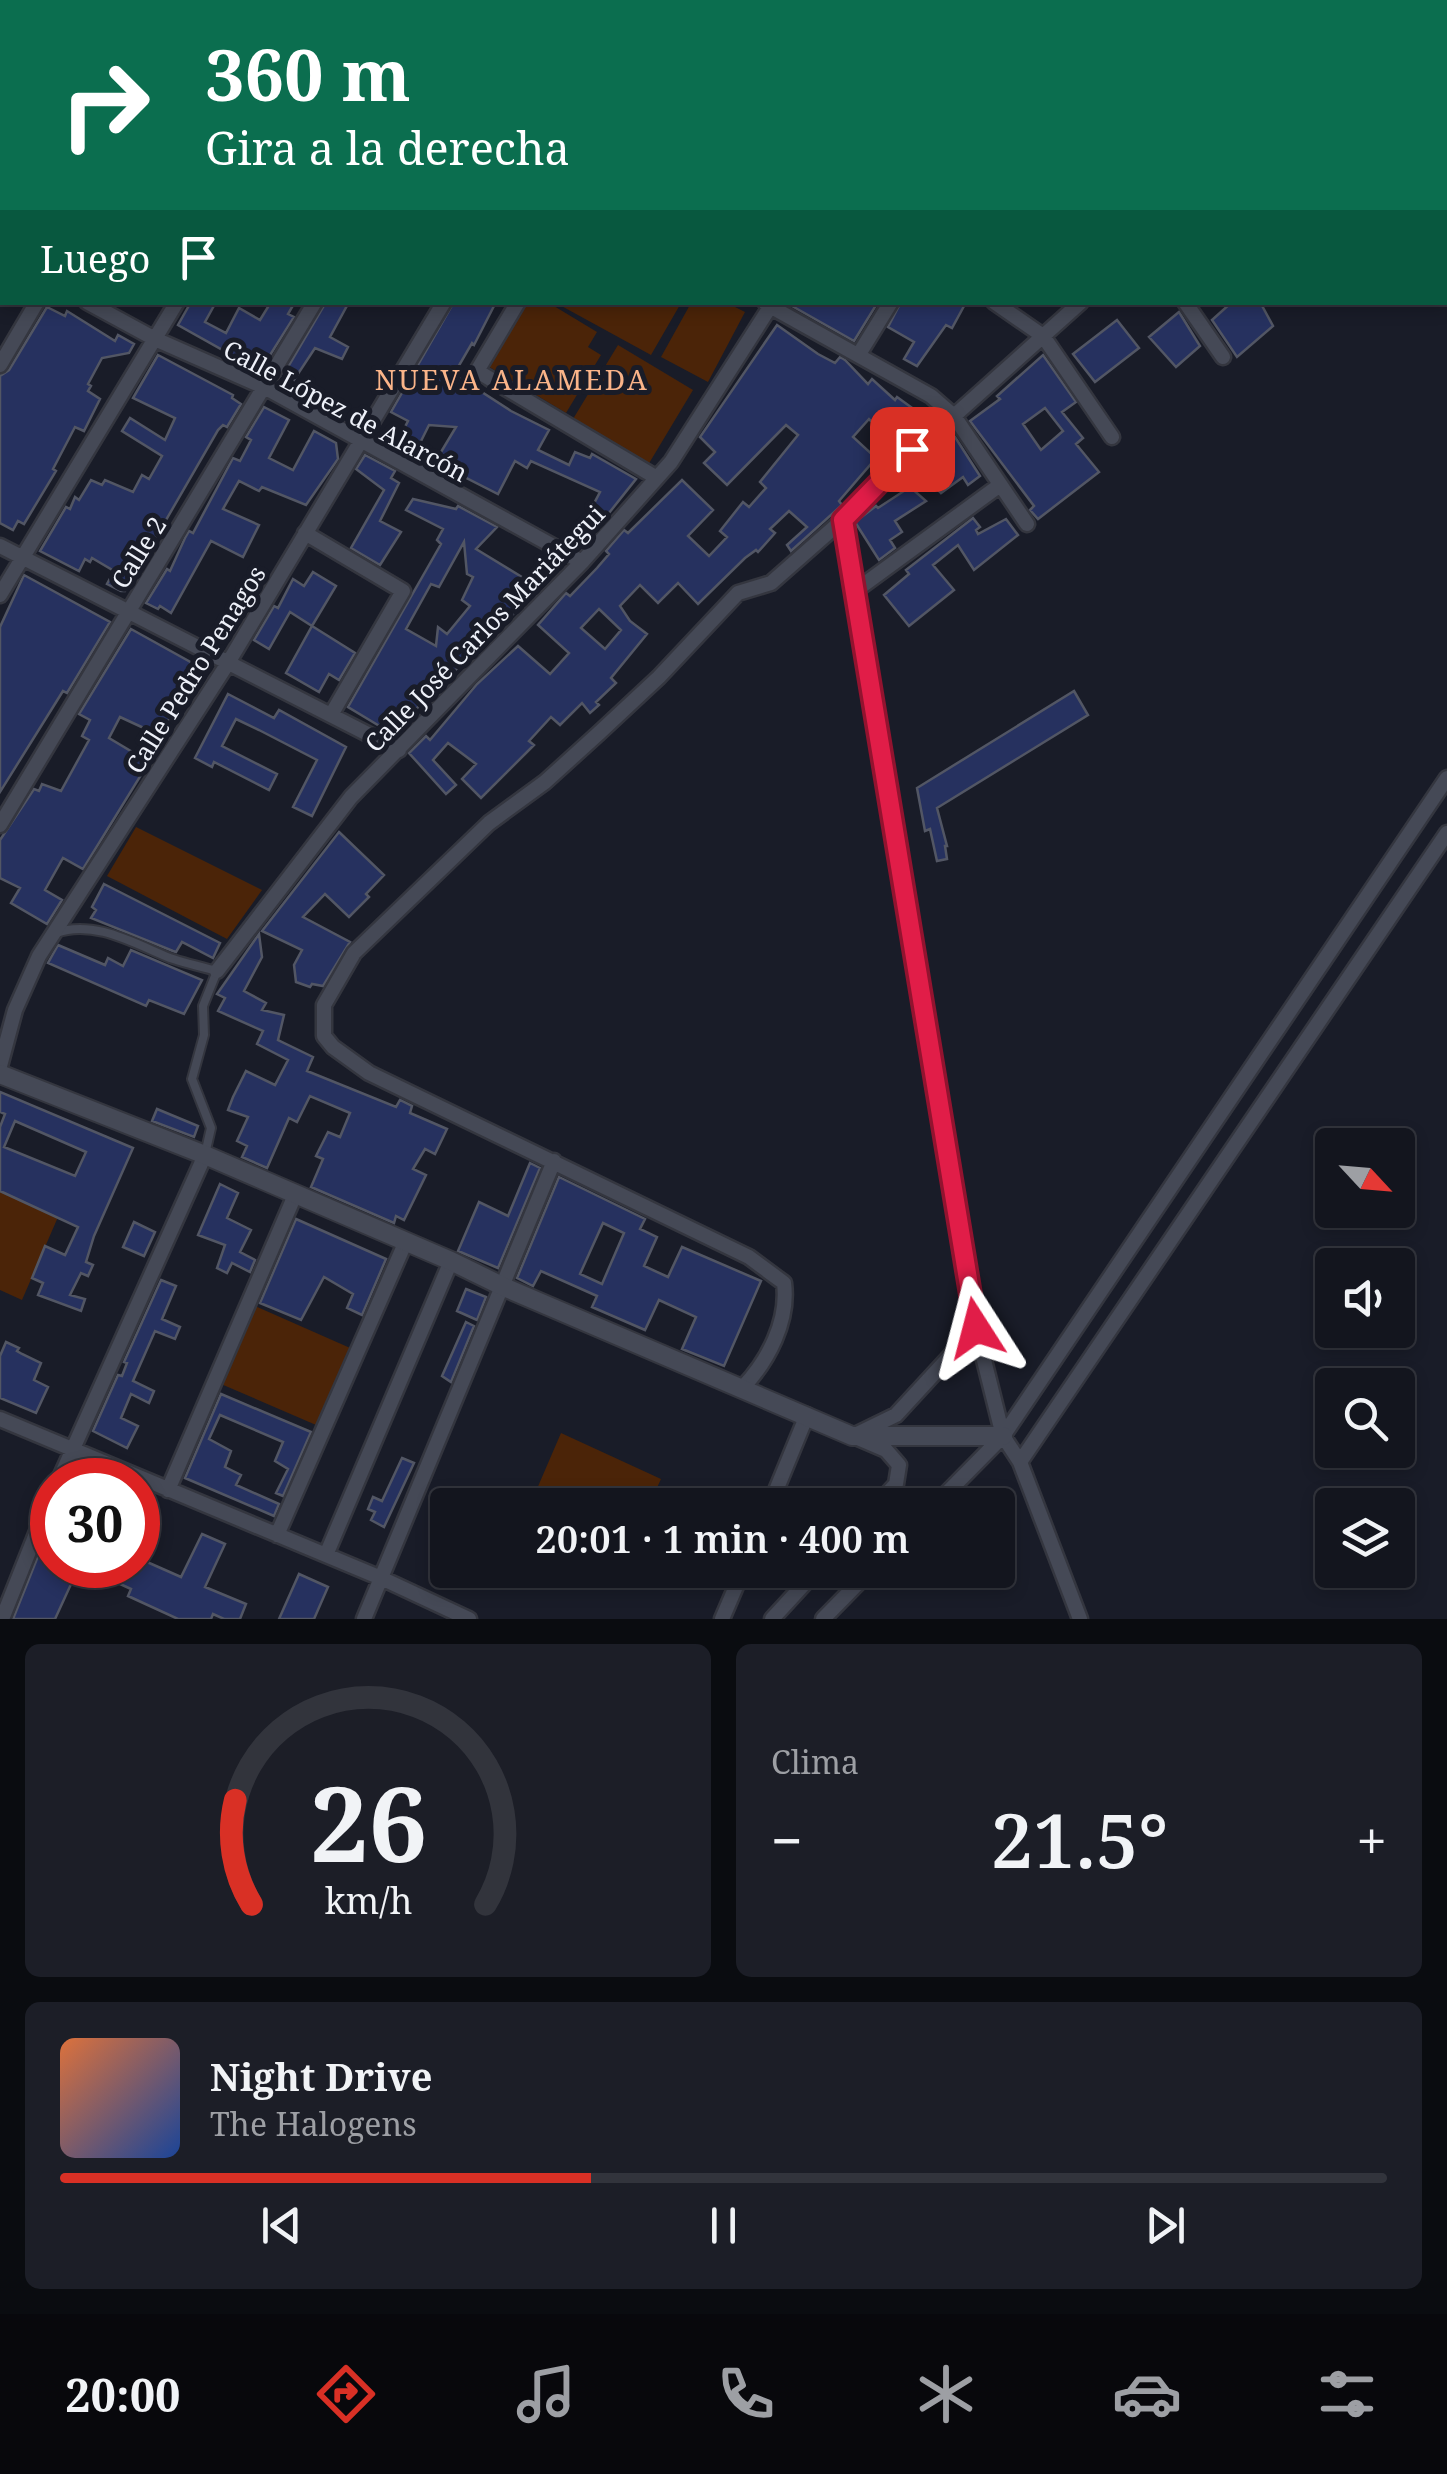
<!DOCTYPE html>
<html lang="es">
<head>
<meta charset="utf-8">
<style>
	body { margin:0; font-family:"Noto Serif",serif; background:#1c1e27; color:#f1f3f6; height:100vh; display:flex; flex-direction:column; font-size:38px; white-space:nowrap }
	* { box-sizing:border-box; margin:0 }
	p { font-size:32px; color:#9d9fa4 }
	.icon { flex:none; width:55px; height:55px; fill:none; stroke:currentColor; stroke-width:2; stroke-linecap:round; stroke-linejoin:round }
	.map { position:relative; height:1619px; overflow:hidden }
	.details { display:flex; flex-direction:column; gap:25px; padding:25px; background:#0a0c10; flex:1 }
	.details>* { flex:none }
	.hud { position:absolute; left:0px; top:0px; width:1448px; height:305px; box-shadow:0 5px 15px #0003,0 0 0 2px #32343c; background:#0b6e4f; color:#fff; overflow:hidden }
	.needle { width:65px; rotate:116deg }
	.buttons { position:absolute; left:1315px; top:1128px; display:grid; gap:20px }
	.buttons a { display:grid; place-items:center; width:100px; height:100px; border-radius:10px; background:#13151e; box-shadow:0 5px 15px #0003,0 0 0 2px #32343c; font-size:50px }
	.speed { position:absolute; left:30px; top:1458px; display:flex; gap:20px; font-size:50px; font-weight:700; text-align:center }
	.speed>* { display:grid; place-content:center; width:130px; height:130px; border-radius:50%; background:#13151e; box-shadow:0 5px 15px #0003,0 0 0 2px #32343c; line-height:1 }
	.speed .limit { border:15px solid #d22; background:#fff; color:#111 }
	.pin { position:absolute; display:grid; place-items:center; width:85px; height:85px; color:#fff; margin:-42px; border-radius:20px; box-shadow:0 5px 15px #0006 }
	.me { position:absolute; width:110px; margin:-55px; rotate:351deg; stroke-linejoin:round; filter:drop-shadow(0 0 8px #0008) }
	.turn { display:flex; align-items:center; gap:35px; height:210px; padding:0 40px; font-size:45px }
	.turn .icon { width:130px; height:130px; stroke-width:2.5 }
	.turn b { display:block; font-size:70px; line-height:85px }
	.then { display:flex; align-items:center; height:95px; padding:0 40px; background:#0003; gap:20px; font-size:38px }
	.big { font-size:75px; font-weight:600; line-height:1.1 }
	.details .tile { flex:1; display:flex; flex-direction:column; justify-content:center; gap:15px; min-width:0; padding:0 35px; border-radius:15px; background:#1c1e27 }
	.details .dial { align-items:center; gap:0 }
	.dial svg { height:260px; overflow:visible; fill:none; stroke:#32343c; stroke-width:7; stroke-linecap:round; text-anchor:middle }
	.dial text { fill:#f1f3f6; stroke:none }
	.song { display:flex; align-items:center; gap:30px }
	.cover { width:120px; height:120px; border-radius:15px; background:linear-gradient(135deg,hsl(20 70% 55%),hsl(220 70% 35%)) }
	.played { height:10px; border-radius:5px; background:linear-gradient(90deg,#d93025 40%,#32343c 40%) }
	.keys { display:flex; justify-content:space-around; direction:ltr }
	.heat { display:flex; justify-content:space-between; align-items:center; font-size:55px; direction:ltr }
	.details .tiles { flex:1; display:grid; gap:25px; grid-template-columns:1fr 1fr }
	.tile:last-child { grid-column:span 2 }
	.trip { position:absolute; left:430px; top:1488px; width:585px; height:100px; border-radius:10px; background:#13151e; box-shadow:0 5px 15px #0003,0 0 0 2px #32343c; font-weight:600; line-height:100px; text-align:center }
	.dock { display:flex; height:160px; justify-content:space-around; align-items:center; background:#08080c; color:#9d9fa4 }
	.dock .icon { width:70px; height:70px }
	.dock .current { color:#d93025 }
	.dock b { font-size:45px; color:#f1f3f6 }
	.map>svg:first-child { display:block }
	.green { fill:#4b2408 }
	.building { fill:#26315f; stroke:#525664; stroke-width:2.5; fill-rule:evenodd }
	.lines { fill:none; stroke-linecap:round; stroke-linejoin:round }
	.service-casing { stroke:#34363f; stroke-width:12 }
	.minor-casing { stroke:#34363f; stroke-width:19 }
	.tertiary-casing { stroke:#34363f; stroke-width:22 }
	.service { stroke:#454956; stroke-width:8 }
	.minor { stroke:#454956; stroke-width:14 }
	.tertiary { stroke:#454956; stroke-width:18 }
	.route-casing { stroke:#92132f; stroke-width:25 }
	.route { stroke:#e11d48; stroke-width:18 }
	.labels { text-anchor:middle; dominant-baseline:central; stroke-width:10; stroke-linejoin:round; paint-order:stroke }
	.street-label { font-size:25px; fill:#eef1f9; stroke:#191c28 }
	.neighbourhood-label { font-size:28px; letter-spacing:2.5px; fill:#fab489; stroke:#191c28 }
</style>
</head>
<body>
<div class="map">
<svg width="1447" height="1619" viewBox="0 0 1447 1619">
	<rect width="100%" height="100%" fill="#191c28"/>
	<path class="green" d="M 524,303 L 549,303 L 597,332 L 588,347 L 601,355 L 566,413 L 486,365 Z
		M 556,303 L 681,303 L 651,355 Z
		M 691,303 L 727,303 L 745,312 L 708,382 L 661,357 Z
		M 618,345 L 693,390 L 648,465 L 573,419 Z
		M 136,827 L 262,890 L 227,939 L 107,876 Z
		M 0,1183 L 58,1217 L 22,1300 L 0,1290 Z
		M 255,1306 L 357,1351 L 323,1428 L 221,1384 Z
		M 561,1433 L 661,1479 L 649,1505 L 530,1505 Z"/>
	<path class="building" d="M 191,302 L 216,302 L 205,322 L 226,333 L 239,308 L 260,320 L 271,302 L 295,302 L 288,314 L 294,317 L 260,371 L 178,325 Z
		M 326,302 L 349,302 L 330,337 L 348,347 L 342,359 L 315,348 L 294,380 L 288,377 L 287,380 L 282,377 Z
		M 454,302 L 496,302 L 474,345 L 472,343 L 454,374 L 511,411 L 549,430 L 538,450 L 569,465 L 575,452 L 590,458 L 592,454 L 636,479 L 605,518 L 590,511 L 600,492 L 531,461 L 527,468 L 515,461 L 498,494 L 435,462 L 456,427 L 429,425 L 416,451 L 397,442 L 408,421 L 391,412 Z
		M 785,302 L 878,302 L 854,341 Z
		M 901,302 L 957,302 L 964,306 L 952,328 L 946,325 L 917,366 L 904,359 L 914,342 L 888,327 Z
		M 1232,302 L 1260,302 L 1273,326 L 1237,357 L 1212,320 Z
		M 47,307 L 65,316 L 67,311 L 115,341 L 118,335 L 134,344 L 129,353 L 102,358 L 88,384 L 91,386 L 88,391 L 100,399 L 84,431 L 75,427 L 53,469 L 56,471 L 24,524 L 18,521 L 13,530 L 0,523 L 0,376 L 9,370 Z
		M 1179,312 L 1200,346 L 1176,367 L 1149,337 Z
		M 1117,320 L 1139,348 L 1095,382 L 1073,354 Z
		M 777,325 L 818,354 L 835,363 L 840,357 L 845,360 L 868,384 L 872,379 L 895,400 L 897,397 L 926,418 L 915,432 L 901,423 L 887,437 L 869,419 L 853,437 L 876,458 L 839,501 L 842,505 L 791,551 L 787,545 L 807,527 L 789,511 L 770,529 L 775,533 L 758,552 L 756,550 L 745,558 L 698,604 L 678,583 L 658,603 L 640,585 L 620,606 L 630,621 L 647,634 L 611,678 L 616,683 L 596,702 L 599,705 L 590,713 L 582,703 L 560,725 L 551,717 L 529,741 L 534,745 L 481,798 L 462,779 L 476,764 L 448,743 L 433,760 L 456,785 L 446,794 L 409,753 L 426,736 L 430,740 L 477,684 L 518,646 L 550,674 L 569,653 L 538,625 L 566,593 L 570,596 L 597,568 L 609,554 L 606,551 L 624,530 L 628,533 L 682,480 L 713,510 L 688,536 L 709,556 L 727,537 L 720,531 L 743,502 L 749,507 L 766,488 L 760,482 L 798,435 L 786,425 L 727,485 L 704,463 L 715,452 L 700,437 ZM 599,609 L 621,630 L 605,649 L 581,628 Z
		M 158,355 L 233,395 L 232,398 L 241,404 L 227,427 L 223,425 L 218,430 L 125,591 L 121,591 L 107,584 L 114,571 L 92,558 L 90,562 L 85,559 L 79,571 L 40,551 L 66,507 L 70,509 L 75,497 L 79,500 L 91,480 L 102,485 L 105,480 L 133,492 L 142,475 L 149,479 L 162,456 L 122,431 L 130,418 L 165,440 L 175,418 L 133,398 Z
		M 1043,355 L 1076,402 L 1062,412 L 1083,438 L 1076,444 L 1099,472 L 1038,519 L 1030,510 L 1034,506 L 970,421 L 1000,399 L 997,396 ZM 1045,408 L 1063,431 L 1041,450 L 1023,424 Z
		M 264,407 L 289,420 L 269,458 L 293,470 L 314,431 L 336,443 L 338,459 L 306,505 L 262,487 L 259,491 L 239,481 L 223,509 L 259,525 L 243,557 L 211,541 L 171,613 L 160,606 L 158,609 L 146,603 L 167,569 L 170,571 L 185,538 L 189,531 L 193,533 L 233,458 L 240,461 L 251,440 L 246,437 Z
		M 955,437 L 980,476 L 968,485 L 963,477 L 941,493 L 915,466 Z
		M 365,455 L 395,471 L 391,478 L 399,483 L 380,521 L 401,532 L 380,565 L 351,548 L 384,490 L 356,469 Z
		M 910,487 L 926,501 L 895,521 L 902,532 L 890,540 L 895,548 L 879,560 L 855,522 L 876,506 L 878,508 Z
		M 413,499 L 456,509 L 458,506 L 497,527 L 476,549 L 535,585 L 510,618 L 504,614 L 447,680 L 433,693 L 429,689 L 408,723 L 396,736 L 348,707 L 441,544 L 437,540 L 443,529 L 406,510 ZM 464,542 L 467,574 L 473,577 L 462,600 L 470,606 L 447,634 L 438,627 L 436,646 L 406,629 L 431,584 L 439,587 Z
		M 973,518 L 980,527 L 976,530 L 978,534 L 1006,519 L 1018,535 L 974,570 L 958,545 L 933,565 L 954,590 L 909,626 L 884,595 L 909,574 L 906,570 Z
		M 313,572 L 336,586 L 312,626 L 290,612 L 269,649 L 254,640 L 274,606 L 278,608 L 293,579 L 304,586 Z
		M 24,575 L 110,622 L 67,693 L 63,691 L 0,792 L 0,627 Z
		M 312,626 L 355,653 L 339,680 L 329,674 L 319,692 L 286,673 Z
		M 131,629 L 203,669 L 177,714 L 172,712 L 161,736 L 120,717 L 109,738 L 149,762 L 83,869 L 63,858 L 45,890 L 62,900 L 47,924 L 11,903 L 20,888 L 0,878 L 0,840 L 34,789 L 39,791 L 42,784 L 61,791 L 89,740 L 82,736 L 90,720 L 79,714 Z
		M 1074,691 L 1088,715 L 937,808 L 947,846 L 945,846 L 947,859 L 937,861 L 930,829 L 925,831 L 917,788 Z
		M 228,694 L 274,718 L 279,710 L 346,747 L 312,816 L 293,807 L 317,760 L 259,730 L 236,719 L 222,746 L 277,774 L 269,790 L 214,762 L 212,767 L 195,758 Z
		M 339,832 L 384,875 L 366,894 L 369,897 L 349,917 L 325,894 L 303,917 L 350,942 L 323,986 L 312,984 L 310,987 L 296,982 L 294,965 L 302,950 L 262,931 Z
		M 104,884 L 220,943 L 213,958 L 182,942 L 176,952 L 173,951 L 91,918 L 96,910 L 92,907 Z
		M 259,934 L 262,957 L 244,991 L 266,1003 L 262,1010 L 284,1015 L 278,1040 L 313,1057 L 307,1071 L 396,1107 L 400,1100 L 412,1106 L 410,1113 L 447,1129 L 435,1154 L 425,1149 L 413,1169 L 426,1175 L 404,1220 L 396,1216 L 394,1223 L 311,1187 L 323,1159 L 316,1156 L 328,1132 L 340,1137 L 350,1113 L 310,1096 L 297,1122 L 289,1118 L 267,1168 L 242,1157 L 247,1146 L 237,1141 L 248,1117 L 228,1110 L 233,1097 L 246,1071 L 275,1085 L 288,1060 L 257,1044 L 263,1031 L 218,1011 L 225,998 L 217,994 Z
		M 58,945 L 105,965 L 108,958 L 123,966 L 131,950 L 202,980 L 184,1014 L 149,1000 L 146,1006 L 48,963 Z
		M 0,1092 L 133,1148 L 94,1236 L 86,1262 L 93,1265 L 88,1276 L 81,1273 L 70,1295 L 85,1299 L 81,1311 L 38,1295 L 43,1283 L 32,1278 L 45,1246 L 65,1255 L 78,1227 L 0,1191 L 0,1127 L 5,1114 L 0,1112 ZM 15,1121 L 86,1152 L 75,1176 L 4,1147 Z
		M 157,1109 L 198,1126 L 194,1137 L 152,1121 Z
		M 530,1163 L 540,1168 L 498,1268 L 458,1251 L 479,1202 L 508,1216 Z
		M 559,1177 L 645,1219 L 640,1229 L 657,1237 L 644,1266 L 668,1277 L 682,1247 L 761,1281 L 724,1366 L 682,1349 L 696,1317 L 659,1300 L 645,1330 L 592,1307 L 597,1296 L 541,1271 L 533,1286 L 517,1278 ZM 603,1223 L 624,1233 L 602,1284 L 580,1274 Z
		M 220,1184 L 238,1193 L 227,1218 L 251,1230 L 240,1252 L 255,1260 L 250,1272 L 232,1263 L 227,1273 L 217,1268 L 225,1245 L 198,1235 Z
		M 296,1219 L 386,1259 L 362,1315 L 347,1308 L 353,1294 L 324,1277 L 301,1320 L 260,1303 Z
		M 134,1222 L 155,1232 L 144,1256 L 123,1247 Z
		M 161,1280 L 176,1286 L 162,1319 L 180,1327 L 175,1339 L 155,1331 L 133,1381 L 154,1391 L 149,1403 L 131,1394 L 121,1418 L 138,1426 L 127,1448 L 93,1431 L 118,1375 L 122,1376 L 127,1363 L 124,1362 Z
		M 466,1289 L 486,1297 L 477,1320 L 457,1311 Z
		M 466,1322 L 474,1326 L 451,1382 L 442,1376 Z
		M 6,1342 L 19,1348 L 17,1351 L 22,1354 L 41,1363 L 34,1380 L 48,1387 L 36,1413 L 0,1398 L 0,1356 Z
		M 221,1394 L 311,1432 L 283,1496 L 276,1493 L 288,1469 L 275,1461 L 283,1442 L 220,1415 L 209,1439 L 231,1451 L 225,1467 L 241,1475 L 236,1485 L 279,1504 L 274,1516 L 185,1478 Z
		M 402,1458 L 414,1463 L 384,1527 L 371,1520 L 375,1512 L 368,1509 L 373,1497 L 382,1501 Z
		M 52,1521 L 52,1565 L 69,1565 L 78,1569 L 55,1619 L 13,1619 Z
		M 202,1534 L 225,1544 L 205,1587 L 246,1604 L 240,1619 L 224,1619 L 213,1614 L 211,1619 L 178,1619 L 128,1596 L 131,1589 L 87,1569 L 89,1565 L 105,1565 L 117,1571 L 120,1565 L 138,1565 L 138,1558 L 181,1577 Z
		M 299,1574 L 328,1587 L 314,1619 L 279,1619 Z"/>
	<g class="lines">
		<g class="service-casing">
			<path id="service" d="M 1445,148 L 1447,150
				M 56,933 C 94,919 135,944 170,958 C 185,963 201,967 217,971 L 203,1006 L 204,1035 L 192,1079 L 211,1128 L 205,1154"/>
		</g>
		<g class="minor-casing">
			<path id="minor" d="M 657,0 L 659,2
				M 731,0 L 735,2
				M 914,0 L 917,2
				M 225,2 L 231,2
				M 359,2 L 361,0
				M 622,2 L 624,0
				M 709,2 L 712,0
				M 938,2 L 939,0
				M 960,2 L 961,0
				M 1415,2 L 1418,0
				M 0,255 L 2,257
				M 87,302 L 155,339 L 266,388 L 582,562
				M 518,302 L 477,371 L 657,478
				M 994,302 L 1043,336 L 1112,437
				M 1185,302 L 1223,357
				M 766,304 L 931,396 L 954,416 L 1027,524
				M 859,354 L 891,302
				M 0,365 L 37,302
				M 843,519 L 976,1328 L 1003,1436 L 1020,1462 L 1080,1619
				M 305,533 L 403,591 L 331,715
				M 0,546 L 399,750
				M 855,591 L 1000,485
				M 0,595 L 177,302
				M 0,825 L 315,302
				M 217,971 L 351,797 L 582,562 L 671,462 L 770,307
				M 0,1066 L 15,1010 L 39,956 L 228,663 L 444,302
				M 743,1387 C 768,1361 789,1321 784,1283 L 749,1257 L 369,1073 L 333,1047 L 324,1036 L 324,1005 L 354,953 L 489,823 L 545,782 L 599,733 L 659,677 L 738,593 L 771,583 L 838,524 L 936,426 L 954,416 L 1081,302
				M 0,1419 L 381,1578 L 469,1619
				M 855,1435 L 896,1415 L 976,1328
				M 858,1438 L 886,1450 L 899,1465 L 896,1484 L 877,1505
				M 1020,1462 L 1447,833
				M 59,1480 L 205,1155
				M 168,1490 L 295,1195
				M 770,1505 L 807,1415
				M 935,1505 L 1003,1436 L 1447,778
				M 277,1535 L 406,1241
				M 326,1555 L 451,1261
				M 2,1619 L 52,1494
				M 364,1619 L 554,1161
				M 722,1619 L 743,1570
				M 772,1619 L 817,1570
				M 823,1619 L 871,1570"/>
		</g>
		<g class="tertiary-casing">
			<path id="tertiary" d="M 91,2 L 93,0
				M 0,153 L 2,148
				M 0,1074 L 205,1155 L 451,1261 L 504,1287 L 852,1436 L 1003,1436"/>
		</g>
		<use href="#service" class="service"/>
		<use href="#minor" class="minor"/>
		<use href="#tertiary" class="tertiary"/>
	</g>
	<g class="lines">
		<g class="route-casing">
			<path id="route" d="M 912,449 L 843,520 L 976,1328"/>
		</g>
		<use href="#route" class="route"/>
	</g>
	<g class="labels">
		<g class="street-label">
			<text transform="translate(346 410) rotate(28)">Calle López de Alarcón</text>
			<text transform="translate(138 552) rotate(-58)">Calle 2</text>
			<text transform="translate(484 628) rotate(-46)">Calle José Carlos Mariátegui</text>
			<text transform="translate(195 669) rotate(-58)">Calle Pedro Penagos</text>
		</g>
		<g class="neighbourhood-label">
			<text x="512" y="379">NUEVA ALAMEDA</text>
		</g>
	</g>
</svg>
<div class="buttons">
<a><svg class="needle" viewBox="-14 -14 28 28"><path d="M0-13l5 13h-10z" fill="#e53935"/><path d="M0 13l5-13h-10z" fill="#9d9fa4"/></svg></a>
<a><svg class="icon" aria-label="sound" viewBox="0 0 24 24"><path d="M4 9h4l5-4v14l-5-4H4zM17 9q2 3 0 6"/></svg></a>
<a><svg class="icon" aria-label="search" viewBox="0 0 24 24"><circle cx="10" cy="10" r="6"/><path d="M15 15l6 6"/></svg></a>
<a><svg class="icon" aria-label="layers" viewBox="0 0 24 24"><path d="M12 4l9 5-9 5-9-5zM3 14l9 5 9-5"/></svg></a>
</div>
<div class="speed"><div class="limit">30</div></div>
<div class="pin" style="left:912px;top:449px;background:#d93025"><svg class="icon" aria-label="arrive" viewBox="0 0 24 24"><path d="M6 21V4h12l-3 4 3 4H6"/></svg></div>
<svg class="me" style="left:976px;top:1328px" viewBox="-20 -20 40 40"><path d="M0-17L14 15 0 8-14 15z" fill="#e11d48" stroke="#fff" stroke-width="4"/></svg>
<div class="trip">20:01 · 1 min · 400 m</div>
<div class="hud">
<div class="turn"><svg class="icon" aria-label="right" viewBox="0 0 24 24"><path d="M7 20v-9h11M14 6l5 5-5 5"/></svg><div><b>360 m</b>Gira a la derecha</div></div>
<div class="then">Luego<svg class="icon" aria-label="arrive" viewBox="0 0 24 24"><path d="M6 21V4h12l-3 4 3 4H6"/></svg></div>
</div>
</div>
<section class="details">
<div class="tiles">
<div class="tile dial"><svg viewBox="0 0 100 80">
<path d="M14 69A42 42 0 1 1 86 69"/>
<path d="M14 69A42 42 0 0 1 9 37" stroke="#d93025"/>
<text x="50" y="56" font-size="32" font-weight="700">26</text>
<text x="50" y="72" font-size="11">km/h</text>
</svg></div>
<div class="tile"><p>Clima</p>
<div class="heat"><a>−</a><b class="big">21.5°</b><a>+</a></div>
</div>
<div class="tile">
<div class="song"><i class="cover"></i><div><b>Night Drive</b><p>The Halogens</p></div></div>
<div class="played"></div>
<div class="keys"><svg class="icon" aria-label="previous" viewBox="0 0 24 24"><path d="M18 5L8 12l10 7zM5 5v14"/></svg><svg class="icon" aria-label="pause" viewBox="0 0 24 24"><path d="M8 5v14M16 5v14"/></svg><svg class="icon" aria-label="next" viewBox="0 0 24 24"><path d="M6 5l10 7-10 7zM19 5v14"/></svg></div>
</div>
</div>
</section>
<nav class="dock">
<b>20:00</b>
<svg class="icon current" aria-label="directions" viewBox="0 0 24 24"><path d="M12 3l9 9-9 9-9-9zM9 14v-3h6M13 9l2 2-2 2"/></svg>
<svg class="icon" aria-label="music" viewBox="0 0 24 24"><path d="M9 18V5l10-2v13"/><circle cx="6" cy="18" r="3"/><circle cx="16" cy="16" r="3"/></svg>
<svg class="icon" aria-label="phone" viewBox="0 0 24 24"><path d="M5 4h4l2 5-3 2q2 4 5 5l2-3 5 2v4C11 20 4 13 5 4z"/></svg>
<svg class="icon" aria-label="climate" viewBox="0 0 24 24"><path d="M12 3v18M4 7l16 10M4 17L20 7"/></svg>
<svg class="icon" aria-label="car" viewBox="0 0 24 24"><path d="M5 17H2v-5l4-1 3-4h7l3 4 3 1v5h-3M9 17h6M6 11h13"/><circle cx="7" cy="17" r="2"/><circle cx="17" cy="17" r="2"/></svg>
<svg class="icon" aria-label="filters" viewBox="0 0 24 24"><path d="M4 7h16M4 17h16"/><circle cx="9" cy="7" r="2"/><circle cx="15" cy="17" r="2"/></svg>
</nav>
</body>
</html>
